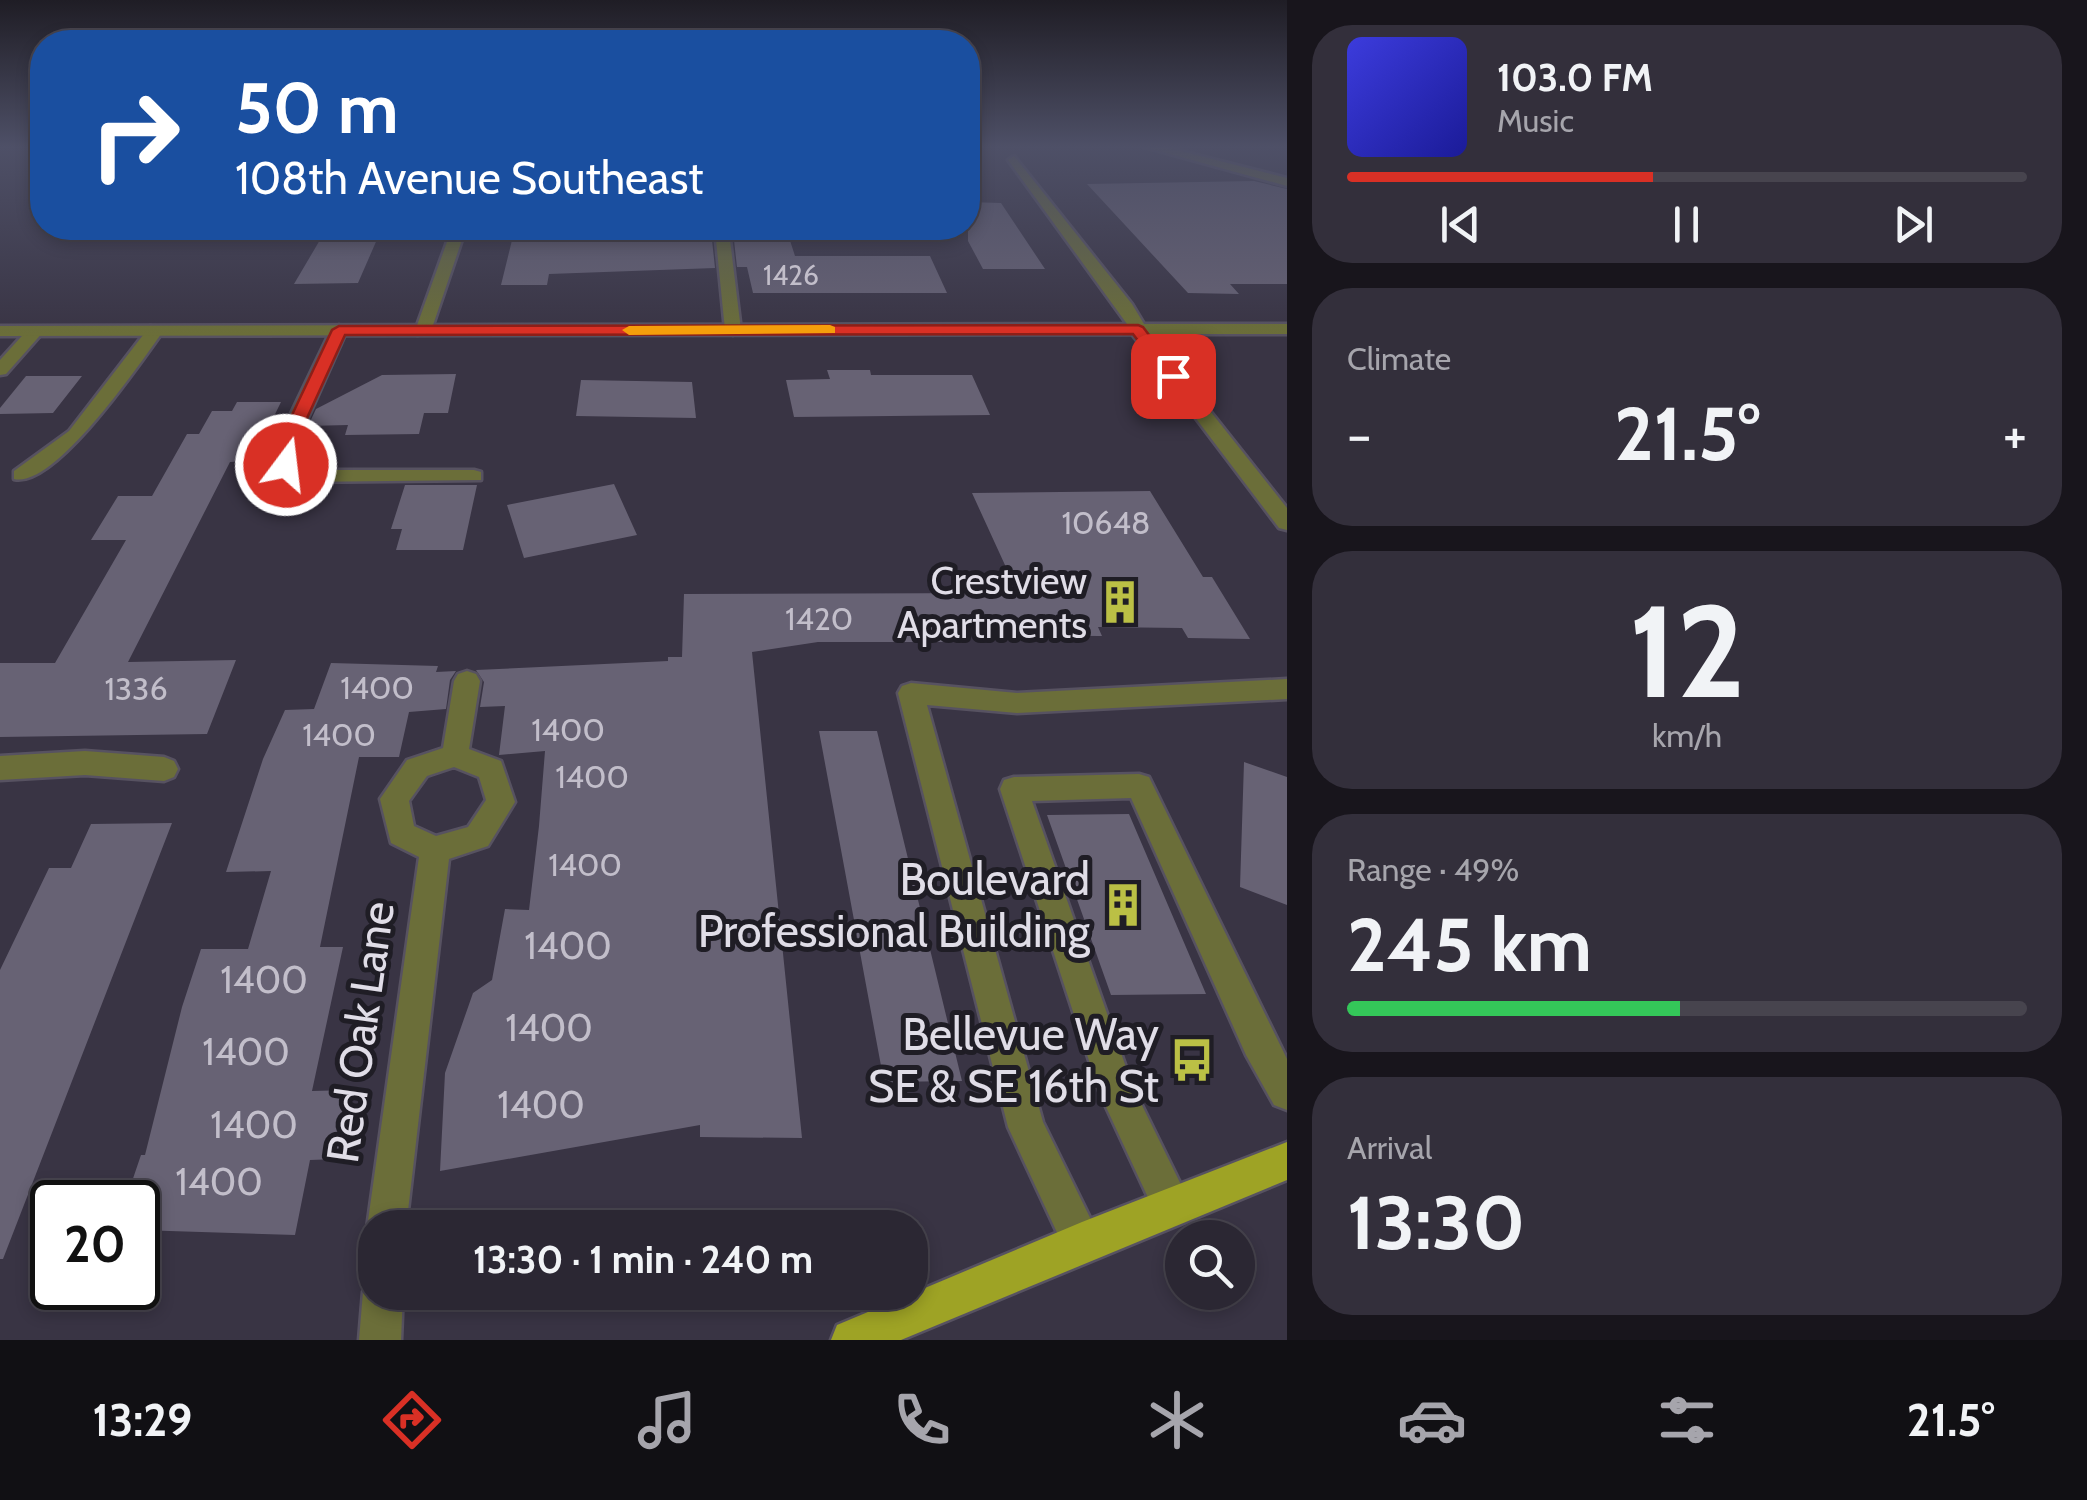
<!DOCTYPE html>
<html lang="en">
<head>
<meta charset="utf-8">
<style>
	body { margin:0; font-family:Cabin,sans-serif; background:#332f3b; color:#f1f3f6; height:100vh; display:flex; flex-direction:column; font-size:38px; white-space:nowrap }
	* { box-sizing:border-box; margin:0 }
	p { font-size:32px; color:#a6a5ac }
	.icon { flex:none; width:55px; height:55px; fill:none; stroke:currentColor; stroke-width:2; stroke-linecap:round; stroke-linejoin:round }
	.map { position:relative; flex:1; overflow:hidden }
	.side { display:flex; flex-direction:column; gap:25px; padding:25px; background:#18151c; width:800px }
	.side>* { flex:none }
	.top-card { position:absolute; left:30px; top:30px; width:950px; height:210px; border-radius:40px; box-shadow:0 5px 15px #0003,0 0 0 2px #47444e; background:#1a4fa0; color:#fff; overflow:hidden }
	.tools { position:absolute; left:1165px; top:1220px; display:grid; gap:20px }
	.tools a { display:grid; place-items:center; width:90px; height:90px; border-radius:50%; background:#2b2733; box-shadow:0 5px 15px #0003,0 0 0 2px #47444e; font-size:50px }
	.speed { position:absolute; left:30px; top:1180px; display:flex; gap:20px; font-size:50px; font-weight:700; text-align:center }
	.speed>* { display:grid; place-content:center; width:130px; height:130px; border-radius:50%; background:#2b2733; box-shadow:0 5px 15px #0003,0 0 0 2px #47444e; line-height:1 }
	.speed .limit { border:5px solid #111; border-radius:15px; background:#fff; color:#111 }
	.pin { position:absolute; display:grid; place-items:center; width:85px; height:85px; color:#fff; margin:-42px; border-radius:20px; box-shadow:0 5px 15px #0006 }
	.me { position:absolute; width:110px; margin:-55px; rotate:15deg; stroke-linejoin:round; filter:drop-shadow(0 0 8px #0008) }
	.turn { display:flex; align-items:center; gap:35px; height:210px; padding:0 40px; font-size:45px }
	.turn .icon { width:130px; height:130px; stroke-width:2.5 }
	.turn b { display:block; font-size:70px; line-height:85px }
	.big { font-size:75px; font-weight:700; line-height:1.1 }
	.side .widget { flex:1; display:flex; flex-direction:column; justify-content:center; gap:15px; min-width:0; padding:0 35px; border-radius:40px; background:#332f3b }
	.side .dial { align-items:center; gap:0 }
	.dial b { font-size:130px; line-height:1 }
	.song { display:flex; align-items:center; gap:30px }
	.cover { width:120px; height:120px; border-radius:15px; background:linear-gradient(135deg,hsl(240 70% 55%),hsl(240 70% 35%)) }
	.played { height:10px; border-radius:5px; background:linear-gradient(90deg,#d93025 45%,#47444e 45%) }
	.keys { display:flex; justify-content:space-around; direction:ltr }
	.heat { display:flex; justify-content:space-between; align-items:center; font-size:55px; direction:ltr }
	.charge { height:15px; border-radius:8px; background:linear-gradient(90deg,#34c759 49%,#47444e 0) }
	.trip { position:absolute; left:358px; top:1210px; width:570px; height:100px; border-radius:40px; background:#2b2733; box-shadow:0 5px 15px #0003,0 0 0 2px #47444e; font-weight:700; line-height:100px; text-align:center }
	.tabs { display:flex; height:160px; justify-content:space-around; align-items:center; background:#111014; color:#a6a5ac }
	.tabs .icon { width:70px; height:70px }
	.tabs .selected { color:#d93025 }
	.tabs b { font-size:45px; color:#f1f3f6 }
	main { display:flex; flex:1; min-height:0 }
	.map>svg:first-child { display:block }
	.building { fill:#676274 }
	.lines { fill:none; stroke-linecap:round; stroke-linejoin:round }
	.service-casing { stroke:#575261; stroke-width:5 }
	.minor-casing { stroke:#575261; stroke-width:5 }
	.tertiary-casing { stroke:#575261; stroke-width:5 }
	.primary-casing { stroke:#575261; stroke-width:5 }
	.service { fill:#6b6e39; fill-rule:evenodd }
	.minor { fill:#6b6e39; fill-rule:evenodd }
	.tertiary { fill:#6b6e39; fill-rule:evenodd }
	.primary { fill:#9ea325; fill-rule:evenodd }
	.route { fill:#d93025; stroke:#8d1f18; stroke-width:2.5 }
	.slow { fill:#f59e0b }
	.labels { text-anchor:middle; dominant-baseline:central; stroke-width:10; stroke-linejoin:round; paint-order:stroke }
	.far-number-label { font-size:28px; fill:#c2beca }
	.number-label { font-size:32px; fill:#c2beca }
	.poi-label { font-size:38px; fill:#e0dde7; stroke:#1f1d25; text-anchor:end }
	.near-number-label { font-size:38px; fill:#c2beca }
	.near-poi-label { font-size:45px; fill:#e0dde7; stroke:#1f1d25; text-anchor:end }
	.near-street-label { font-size:45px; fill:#e0dde7; stroke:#1f1d25 }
</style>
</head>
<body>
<main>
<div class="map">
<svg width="1287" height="1340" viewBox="0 0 1287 1340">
	<rect width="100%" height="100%" fill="#393444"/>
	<path class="building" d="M 1254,181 L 1287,189 L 1287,284 L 1230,284 L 1239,294 L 1188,293 L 1087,184 Z
		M 968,202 L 1001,203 L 1045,269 L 983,269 L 968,241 Z
		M 327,228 L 382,228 L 358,283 L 294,284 Z
		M 515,228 L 557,228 L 557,232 L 786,228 L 795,256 L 930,256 L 947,293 L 753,293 L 747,267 L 737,267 L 734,240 L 725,233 L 712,240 L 715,268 L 549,274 L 547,285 L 501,285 Z
		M 827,370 L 870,370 L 871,375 L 972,375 L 990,415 L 794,417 L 786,380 L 830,379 Z
		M 456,374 L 448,413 L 424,413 L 419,434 L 345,435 L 348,425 L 308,426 L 316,409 L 382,375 Z
		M 26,376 L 82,376 L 53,413 L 0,414 L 0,408 Z
		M 581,380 L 692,382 L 696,418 L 576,416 Z
		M 237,402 L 281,402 L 252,461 L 230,462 L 128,662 L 236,660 L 207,734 L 0,737 L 0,663 L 55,663 L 126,540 L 91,540 L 118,496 L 152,496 L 187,434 L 199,434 L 212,411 L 232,411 Z
		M 614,484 L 637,535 L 524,558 L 507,505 Z
		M 405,485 L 477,485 L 463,550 L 396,550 L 402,529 L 391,529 Z
		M 1150,491 L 1203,577 L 1212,577 L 1250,639 L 1188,638 L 1182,628 L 1098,627 L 1102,636 L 960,635 L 961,642 L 818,642 L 752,652 L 802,1138 L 700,1137 L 700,1125 L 440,1171 L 445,1073 L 473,993 L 492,980 L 505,909 L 529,910 L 539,826 L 545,751 L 499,755 L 505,706 L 480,707 L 484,682 L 476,670 L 668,661 L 668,657 L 682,657 L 684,594 L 1009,593 L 1002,576 L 1010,576 L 972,493 Z
		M 331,663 L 438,666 L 436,672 L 456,671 L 450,680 L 446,709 L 409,712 L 399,757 L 359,757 L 320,947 L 343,947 L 312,1091 L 351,1090 L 338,1159 L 310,1160 L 295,1235 L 138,1230 L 138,1202 L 125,1202 L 141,1155 L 145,1155 L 182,1007 L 201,949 L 248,949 L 271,871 L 226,872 L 263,759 L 285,710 L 314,709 Z
		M 819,731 L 877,731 L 962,1081 L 884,1082 Z
		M 1244,762 L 1287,777 L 1287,905 L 1240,887 Z
		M 1129,814 L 1206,994 L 1111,995 L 1047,815 Z
		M 172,823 L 3,1259 L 0,1259 L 0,970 L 49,868 L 71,868 L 91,824 Z"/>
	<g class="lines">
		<g class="service-casing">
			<path id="service" d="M 723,236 L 730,240 L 741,330 L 733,335 L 725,330 L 716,240 Z
				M 339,325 L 347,330 L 293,451 L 295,463 L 302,470 L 474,470 L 481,472 L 481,480 L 297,482 L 278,469 L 273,451 L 331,330 Z
				M 150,326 L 164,330 C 141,362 55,489 14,479 L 14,471 L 69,431 Z
				M 30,327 L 44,331 L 6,374 L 0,375 L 0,360 Z
				M 467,671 L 476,674 L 480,681 L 469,749 L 501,761 L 515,802 L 488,846 L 449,859 L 406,1228 L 375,1228 L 375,1243 L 367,1228 L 419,857 L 391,843 L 380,799 L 407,760 L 443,748 L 454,681 L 458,674 ZM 454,767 L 479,777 L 486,800 L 468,827 L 436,836 L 414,826 L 409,801 L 427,776 Z
				M 1287,679 L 1287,699 L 1017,713 L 927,705 L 1043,1122 L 1102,1242 L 1096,1256 L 1082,1262 L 1068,1256 L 1008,1127 L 898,693 L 902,686 L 911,683 L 1017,693 Z
				M 85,751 L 164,757 L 174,761 L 178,769 L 174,777 L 164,781 L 85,775 L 0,780 L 0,756 Z
				M 1139,774 L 1149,777 L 1287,1059 L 1287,1110 L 1274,1105 L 1246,1055 L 1131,798 L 1032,801 L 1133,1087 L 1191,1205 L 1186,1219 L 1172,1224 L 1158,1219 L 1100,1094 L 1000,789 L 1004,780 L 1014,777 Z
				M 375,1275 L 375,1292 L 403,1292 L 401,1340 L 359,1340 L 363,1292 L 369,1278 Z"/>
		</g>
		<g class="minor-casing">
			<path id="minor" d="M 1141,146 L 1161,146 L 1287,178 L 1287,186 Z
				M 452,228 L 466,228 L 431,331 L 417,335 L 415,331 Z"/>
		</g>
		<g class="tertiary-casing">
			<path id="tertiary" d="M 1014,156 L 1132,304 L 1144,324 L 1287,324 L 1287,334 L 1149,334 L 1287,508 L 1287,530 L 1279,528 L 1132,334 L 0,336 L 0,326 L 1127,324 L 1008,160 Z"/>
		</g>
		<g class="primary-casing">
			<path id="primary" d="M 1287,1142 L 1287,1180 L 901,1340 L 831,1340 L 837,1325 L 1082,1222 Z"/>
		</g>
		<use href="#service" class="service"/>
		<use href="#minor" class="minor"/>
		<use href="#tertiary" class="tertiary"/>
		<use href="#primary" class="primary"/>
	</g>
	<linearGradient id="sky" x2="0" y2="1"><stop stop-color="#1f1d25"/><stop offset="0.44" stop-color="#4e5067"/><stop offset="1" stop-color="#4e5067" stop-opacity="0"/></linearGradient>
	<rect width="1287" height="334" fill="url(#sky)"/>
	<path class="route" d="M 1138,325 L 1143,327 L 1178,373 L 1178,380 L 1167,380 L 1133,334 L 345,335 L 292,451 L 295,465 L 286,471 L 276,465 L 275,451 L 332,330 L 339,326 Z"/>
	<path class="slow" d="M 830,325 L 835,327 L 835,333 L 629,335 L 622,330 L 629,326 Z"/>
	<defs>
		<g id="building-bare" transform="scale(3.45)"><path d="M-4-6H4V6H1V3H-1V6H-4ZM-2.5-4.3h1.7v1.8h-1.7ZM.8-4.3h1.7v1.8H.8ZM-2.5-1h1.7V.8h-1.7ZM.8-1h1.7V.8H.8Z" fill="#bbc045" stroke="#1f1d25" stroke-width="2.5" paint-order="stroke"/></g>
		<g id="bus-bare" transform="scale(3.45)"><path d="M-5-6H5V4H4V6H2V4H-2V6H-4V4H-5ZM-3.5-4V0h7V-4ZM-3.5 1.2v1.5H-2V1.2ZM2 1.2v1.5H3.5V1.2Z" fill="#bbc045" stroke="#1f1d25" stroke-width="2.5" paint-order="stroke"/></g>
	</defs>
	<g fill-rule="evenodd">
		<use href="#building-bare" x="1120" y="602"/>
		<use href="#building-bare" x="1123" y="905"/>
		<use href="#bus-bare" x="1192" y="1060"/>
	</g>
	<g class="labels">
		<g class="far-number-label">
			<text x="791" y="275">1426</text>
		</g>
		<g class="number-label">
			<text x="1106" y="522">10648</text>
			<text x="819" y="618">1420</text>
			<text x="377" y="687">1400</text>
			<text x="136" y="688">1336</text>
			<text x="568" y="729">1400</text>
			<text x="339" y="734">1400</text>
			<text x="592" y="776">1400</text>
			<text x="585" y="864">1400</text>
		</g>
		<g class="poi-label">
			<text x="1087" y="580">Crestview<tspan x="1087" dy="44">Apartments</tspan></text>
		</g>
		<g class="near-number-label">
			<text x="568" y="945">1400</text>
			<text x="264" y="979">1400</text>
			<text x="549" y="1027">1400</text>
			<text x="246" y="1051">1400</text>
			<text x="541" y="1104">1400</text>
			<text x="254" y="1124">1400</text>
			<text x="219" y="1181">1400</text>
		</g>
		<g class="near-poi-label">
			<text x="1090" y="879">Boulevard<tspan x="1090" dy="52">Professional Building</tspan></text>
			<text x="1159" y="1034">Bellevue Way<tspan x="1159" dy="52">SE &amp; SE 16th St</tspan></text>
		</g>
		<g class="near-street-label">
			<text transform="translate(360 1032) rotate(-82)">Red Oak Lane</text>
		</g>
	</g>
</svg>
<div class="tools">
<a><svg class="icon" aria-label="search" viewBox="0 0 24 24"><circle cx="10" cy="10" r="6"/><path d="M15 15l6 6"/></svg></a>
</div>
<div class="speed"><div class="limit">20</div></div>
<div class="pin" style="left:1173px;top:376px;background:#d93025"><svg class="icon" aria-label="arrive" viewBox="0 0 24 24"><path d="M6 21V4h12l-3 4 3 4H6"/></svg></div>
<svg class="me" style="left:286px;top:465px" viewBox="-20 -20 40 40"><circle r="17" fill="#d93025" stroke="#fff" stroke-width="3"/><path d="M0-11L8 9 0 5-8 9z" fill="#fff"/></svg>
<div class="trip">13:30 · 1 min · 240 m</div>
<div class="top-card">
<div class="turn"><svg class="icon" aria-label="right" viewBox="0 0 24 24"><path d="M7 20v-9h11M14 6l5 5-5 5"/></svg><div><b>50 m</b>108th Avenue Southeast</div></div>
</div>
</div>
<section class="side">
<div class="widget">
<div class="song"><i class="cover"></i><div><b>103.0 FM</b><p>Music</p></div></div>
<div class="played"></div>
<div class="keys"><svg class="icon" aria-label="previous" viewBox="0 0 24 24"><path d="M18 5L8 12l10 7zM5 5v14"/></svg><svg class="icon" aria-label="pause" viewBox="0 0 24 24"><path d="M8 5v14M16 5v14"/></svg><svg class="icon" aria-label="next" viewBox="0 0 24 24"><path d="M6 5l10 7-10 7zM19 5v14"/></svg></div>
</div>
<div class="widget"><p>Climate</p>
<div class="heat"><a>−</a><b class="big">21.5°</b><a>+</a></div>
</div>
<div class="widget dial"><b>12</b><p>km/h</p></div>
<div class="widget"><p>Range · 49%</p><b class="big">245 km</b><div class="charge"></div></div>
<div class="widget"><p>Arrival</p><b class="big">13:30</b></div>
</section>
</main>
<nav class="tabs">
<b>13:29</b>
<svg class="icon selected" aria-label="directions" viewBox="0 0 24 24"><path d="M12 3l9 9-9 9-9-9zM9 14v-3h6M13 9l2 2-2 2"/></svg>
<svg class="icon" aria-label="music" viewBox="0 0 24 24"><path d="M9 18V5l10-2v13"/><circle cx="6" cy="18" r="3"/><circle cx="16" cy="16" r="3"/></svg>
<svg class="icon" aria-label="phone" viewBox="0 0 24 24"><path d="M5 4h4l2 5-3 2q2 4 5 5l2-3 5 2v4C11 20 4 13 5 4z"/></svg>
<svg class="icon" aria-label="climate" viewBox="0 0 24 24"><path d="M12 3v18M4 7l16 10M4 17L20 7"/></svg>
<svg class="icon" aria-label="car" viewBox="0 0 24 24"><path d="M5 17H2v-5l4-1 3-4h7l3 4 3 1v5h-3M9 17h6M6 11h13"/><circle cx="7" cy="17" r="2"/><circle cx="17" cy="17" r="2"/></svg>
<svg class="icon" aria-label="filters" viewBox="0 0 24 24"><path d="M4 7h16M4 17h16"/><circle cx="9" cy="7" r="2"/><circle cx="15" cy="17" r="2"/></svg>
<b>21.5°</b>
</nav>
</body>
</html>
